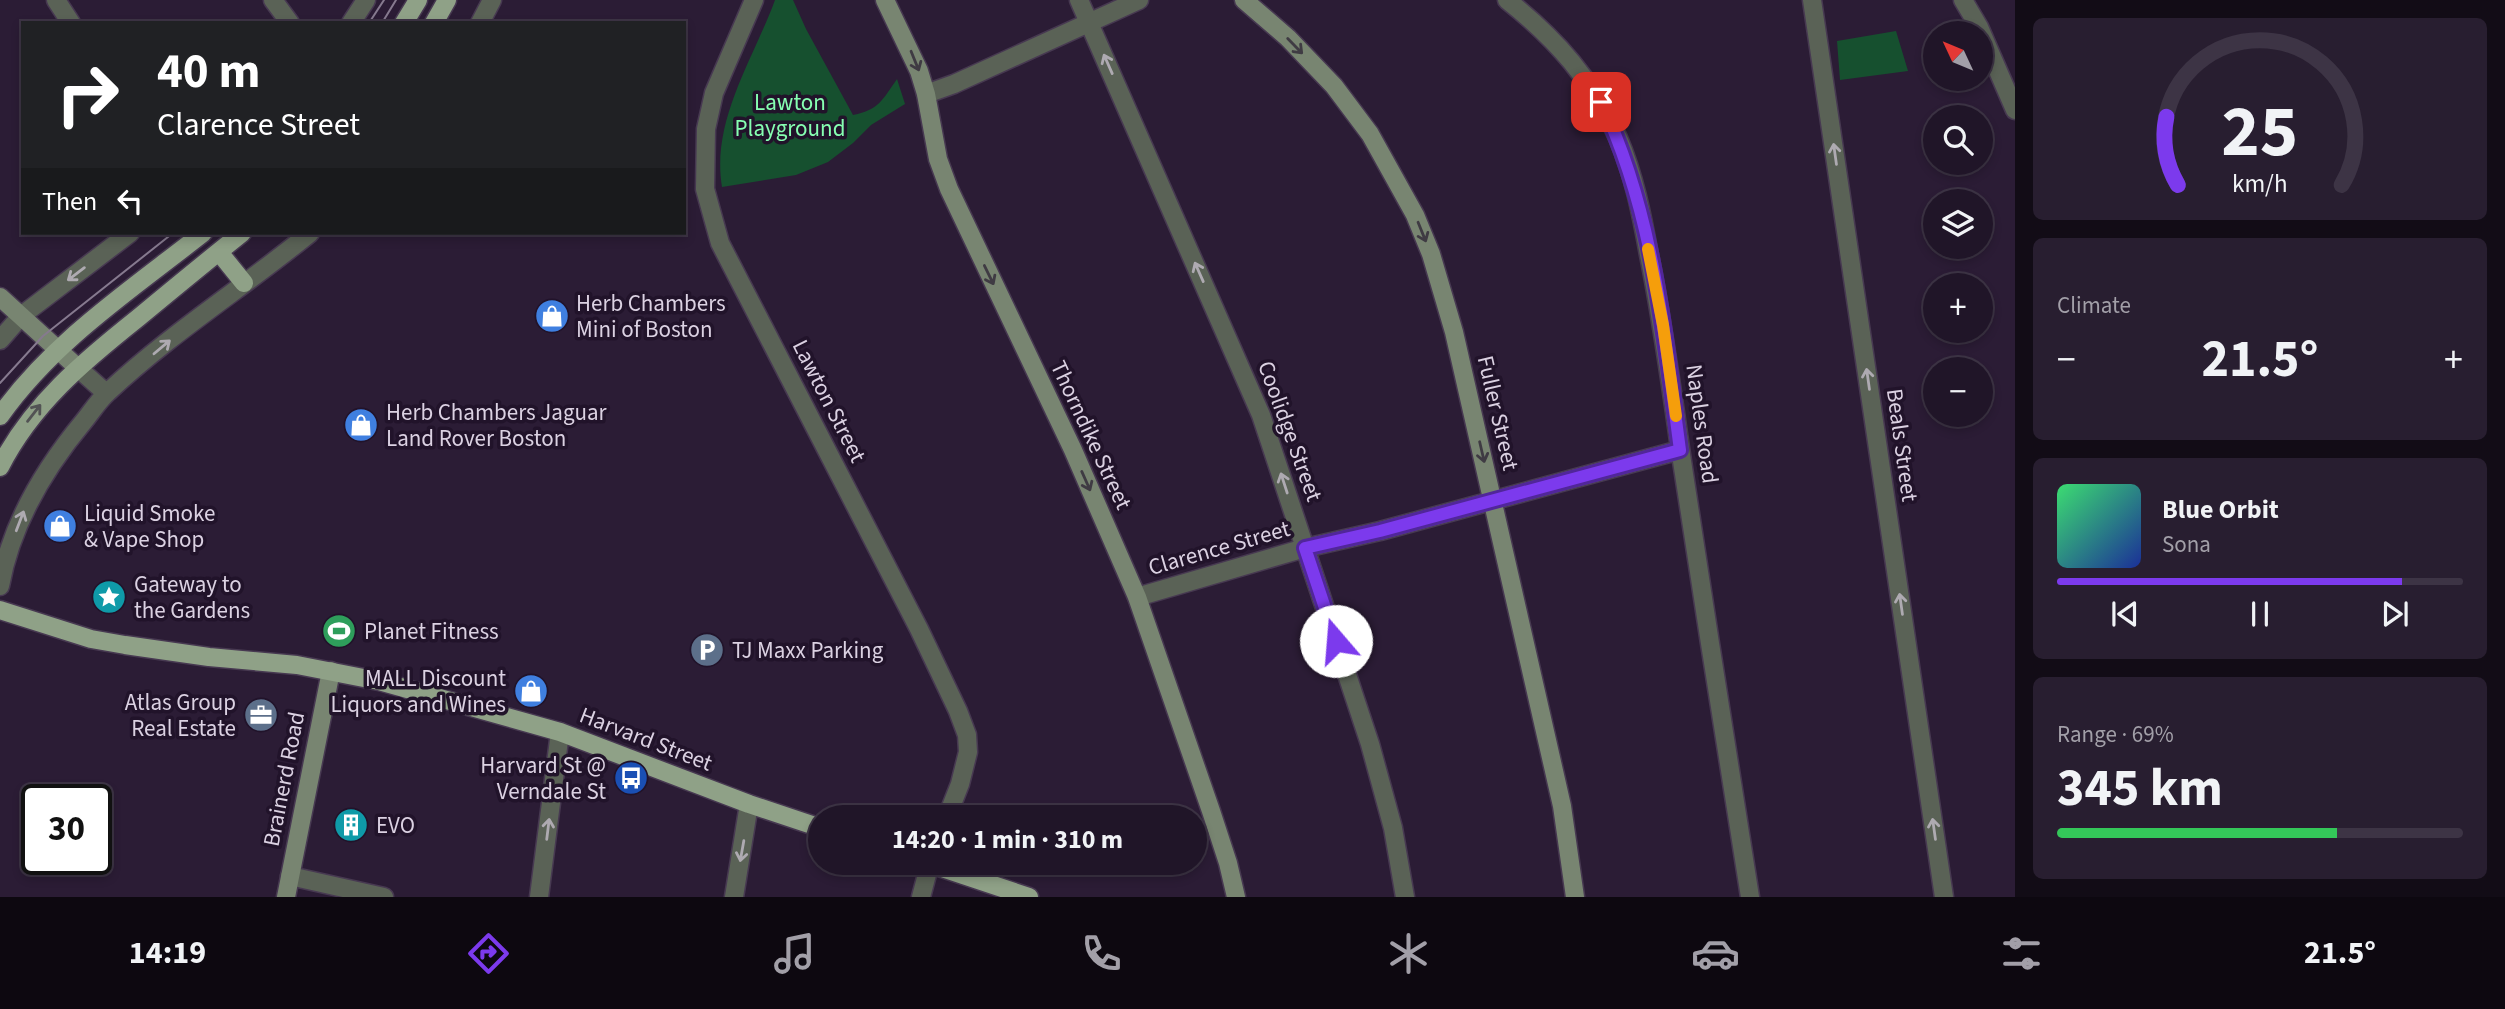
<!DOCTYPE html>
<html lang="en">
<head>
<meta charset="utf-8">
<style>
	body { margin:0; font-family:"Source Sans 3",sans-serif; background:#281e30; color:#f1f3f6; height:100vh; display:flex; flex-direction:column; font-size:26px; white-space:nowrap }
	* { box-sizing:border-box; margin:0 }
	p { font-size:23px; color:#a29fa8 }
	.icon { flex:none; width:38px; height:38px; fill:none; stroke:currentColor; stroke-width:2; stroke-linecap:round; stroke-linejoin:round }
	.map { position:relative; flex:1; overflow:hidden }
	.sheet { display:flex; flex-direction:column; gap:18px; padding:18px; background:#120c16; width:490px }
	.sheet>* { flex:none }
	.guide { position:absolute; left:21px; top:21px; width:665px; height:214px; border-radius:0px; box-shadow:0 4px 10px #0003,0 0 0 2px #3d3445; background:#202124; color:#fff; overflow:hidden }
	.needle { width:46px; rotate:314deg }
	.tools { position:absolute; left:1923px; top:21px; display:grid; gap:14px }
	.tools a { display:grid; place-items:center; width:70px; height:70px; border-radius:50%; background:#201528; box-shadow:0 4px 10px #0003,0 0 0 2px #3d3445; font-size:35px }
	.speed { position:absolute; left:21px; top:784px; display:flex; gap:14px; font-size:35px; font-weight:700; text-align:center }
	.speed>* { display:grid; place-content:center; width:91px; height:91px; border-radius:50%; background:#201528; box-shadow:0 4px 10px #0003,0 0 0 2px #3d3445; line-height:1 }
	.speed .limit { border:4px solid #111; border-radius:10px; background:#fff; color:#111 }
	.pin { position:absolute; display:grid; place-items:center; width:60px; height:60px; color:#fff; margin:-30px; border-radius:14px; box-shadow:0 4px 10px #0006 }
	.me { position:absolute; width:77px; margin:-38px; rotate:342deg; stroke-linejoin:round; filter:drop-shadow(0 0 5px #0008) }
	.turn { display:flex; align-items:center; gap:24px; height:147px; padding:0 21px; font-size:32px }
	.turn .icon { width:91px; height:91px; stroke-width:2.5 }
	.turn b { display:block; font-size:49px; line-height:60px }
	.then { display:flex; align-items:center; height:66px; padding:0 21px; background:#0003; gap:14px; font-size:26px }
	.big { font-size:52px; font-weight:700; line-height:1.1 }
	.sheet .tile { flex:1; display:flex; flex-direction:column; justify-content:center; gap:10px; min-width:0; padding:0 24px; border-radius:10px; background:#281e30 }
	.sheet .dial { align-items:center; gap:0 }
	.dial svg { height:182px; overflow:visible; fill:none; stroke:#3d3445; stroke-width:7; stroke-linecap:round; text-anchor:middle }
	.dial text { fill:#f1f3f6; stroke:none }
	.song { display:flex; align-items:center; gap:21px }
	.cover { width:84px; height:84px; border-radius:10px; background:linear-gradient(135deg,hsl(140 70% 55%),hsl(230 70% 35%)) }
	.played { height:7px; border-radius:4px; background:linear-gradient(90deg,#7c3aed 85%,#3d3445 85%) }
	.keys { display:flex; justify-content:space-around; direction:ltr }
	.heat { display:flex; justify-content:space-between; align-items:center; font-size:38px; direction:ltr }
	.charge { height:10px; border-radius:5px; background:linear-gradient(90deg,#34c759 69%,#3d3445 0) }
	.trip { position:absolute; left:808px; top:805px; width:399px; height:70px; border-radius:35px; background:#201528; box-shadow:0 4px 10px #0003,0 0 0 2px #3d3445; font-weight:700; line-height:70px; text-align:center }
	.menu { display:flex; height:112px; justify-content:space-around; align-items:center; background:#0d0810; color:#a29fa8 }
	.menu .icon { width:49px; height:49px }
	.menu .active { color:#7c3aed }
	.menu b { font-size:32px; color:#f1f3f6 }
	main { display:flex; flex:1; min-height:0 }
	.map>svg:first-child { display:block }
	.green { fill:#16502f }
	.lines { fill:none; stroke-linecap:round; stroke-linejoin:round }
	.street-casing { stroke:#473951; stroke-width:21 }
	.secondary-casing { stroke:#473951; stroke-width:21 }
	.primary-casing { stroke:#473951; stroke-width:21 }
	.street { stroke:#5a6256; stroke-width:18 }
	.secondary { stroke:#788571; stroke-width:18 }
	.primary { stroke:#8fa187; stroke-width:18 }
	.tram { stroke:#867a8f; stroke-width:2 }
	.oneway { stroke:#3f3b43 }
	.oneway2 { stroke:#aeaab1 }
	.oneway3 { stroke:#525354 }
	.route-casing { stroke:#51269a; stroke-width:18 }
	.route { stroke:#7c3aed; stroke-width:12 }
	.slow { stroke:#f59e0b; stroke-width:12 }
	.labels { text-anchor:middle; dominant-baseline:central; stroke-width:7; stroke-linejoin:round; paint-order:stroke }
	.park-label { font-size:23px; fill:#86ffb1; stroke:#21132a }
	.poi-label { font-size:23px; fill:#dbd1e2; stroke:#21132a; text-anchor:start }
	.street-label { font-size:23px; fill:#dbd1e2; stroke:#21132a }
</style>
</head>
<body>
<main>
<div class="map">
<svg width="2015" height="897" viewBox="0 0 2015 897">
	<rect width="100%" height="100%" fill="#2b1c35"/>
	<path class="green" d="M 775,0 L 793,0 L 806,29 L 853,115 C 879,110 883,99 897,79 L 905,104 L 871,125 L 853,143 L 828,162 L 796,175 L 722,187 C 711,121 753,60 775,0 Z
		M 1896,31 L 1908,71 L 1840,80 L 1837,41 Z"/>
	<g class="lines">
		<g class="street-casing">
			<path id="street" d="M 56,0 L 71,23
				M 273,0 L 290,23
				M 754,0 L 714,93 L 706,129 L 705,189 L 720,243 L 919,629 L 958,711 L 967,735 L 968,752 L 960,784 L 947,817
				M 1079,0 L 1261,415 L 1370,744 L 1393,828 L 1405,897
				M 1507,0 C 1555,38 1594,81 1618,138 C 1634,175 1642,216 1649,255 C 1662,319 1671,384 1680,448 C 1702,598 1727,747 1750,897
				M 1812,0 L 1944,897
				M 1963,0 L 1979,27 L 2015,110
				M 351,23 L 366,0
				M 480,23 L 492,0
				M 926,94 L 954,84 L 1139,0
				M 0,340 L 21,316 L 130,233
				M 78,368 L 106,393
				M 0,586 C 11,524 44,469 84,421 C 92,411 99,400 108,392 C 171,333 244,287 310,233
				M 1137,597 L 1305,548 L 1380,531 L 1680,450
				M 290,876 L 384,897
				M 539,897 L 560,732
				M 734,897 L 749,804
				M 921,897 L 930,863"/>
		</g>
		<g class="secondary-casing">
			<path id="secondary" d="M 885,0 L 919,71 L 926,94 L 938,159 L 949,189 L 1073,450 L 1137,597 L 1211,811 L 1228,863 L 1236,897
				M 1244,0 L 1288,38 L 1334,86 L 1370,134 L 1415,215 L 1431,254 L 1454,332 L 1562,806 L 1575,897
				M 0,297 L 78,368
				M 286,897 L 331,671"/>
		</g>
		<g class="primary-casing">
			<path id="primary" d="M 404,23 L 418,0
				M 434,23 L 447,0
				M 219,252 L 244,283
				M 0,416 C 53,341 132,289 203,233
				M 0,467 C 32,404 84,361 138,318 C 173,289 207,261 242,233
				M 0,610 L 91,639 L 125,645 L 209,657 L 297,665 L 379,681 L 560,732 L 749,804 L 821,828
				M 927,863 L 1029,897"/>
		</g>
		<use href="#street" class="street"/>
		<use href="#secondary" class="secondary"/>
		<use href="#primary" class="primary"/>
		<path class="tram" d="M 369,23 L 384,0
			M 382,23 L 396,0
			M 0,383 L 43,336 L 173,233"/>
	</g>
	<defs><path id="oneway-shaft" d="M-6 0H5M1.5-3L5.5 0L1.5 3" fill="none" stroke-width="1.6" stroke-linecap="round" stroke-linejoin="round" transform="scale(1.75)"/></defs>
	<g class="oneway">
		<use href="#oneway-shaft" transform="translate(1295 46) rotate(46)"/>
		<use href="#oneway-shaft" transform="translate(915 61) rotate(68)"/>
		<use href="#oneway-shaft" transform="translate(1422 232) rotate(68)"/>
		<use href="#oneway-shaft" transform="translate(989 275) rotate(64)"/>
		<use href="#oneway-shaft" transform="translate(1482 452) rotate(77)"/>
		<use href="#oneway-shaft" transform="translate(1086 481) rotate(66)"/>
	</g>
	<g class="oneway2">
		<use href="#oneway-shaft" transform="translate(1108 64) rotate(-114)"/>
		<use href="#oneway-shaft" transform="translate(1835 154) rotate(-98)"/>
		<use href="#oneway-shaft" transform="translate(1199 272) rotate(-114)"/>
		<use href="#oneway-shaft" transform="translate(76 274) rotate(143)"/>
		<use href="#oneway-shaft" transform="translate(162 347) rotate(-40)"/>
		<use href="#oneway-shaft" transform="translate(1868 379) rotate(-98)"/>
		<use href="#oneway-shaft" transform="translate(1284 483) rotate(-108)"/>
		<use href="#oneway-shaft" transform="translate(20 521) rotate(-69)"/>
		<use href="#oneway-shaft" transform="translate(1901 604) rotate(-98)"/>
		<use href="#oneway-shaft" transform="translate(548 829) rotate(-83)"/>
		<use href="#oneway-shaft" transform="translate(1934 829) rotate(-98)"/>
		<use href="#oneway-shaft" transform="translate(742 851) rotate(100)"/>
	</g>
	<use class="oneway3" href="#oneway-shaft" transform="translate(34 413) rotate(-52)"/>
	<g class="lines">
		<g class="route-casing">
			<path id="route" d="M 1336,641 L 1305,548 L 1380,531 L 1680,450 C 1664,332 1653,210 1601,102"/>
		</g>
		<use href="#route" class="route"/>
		<path class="slow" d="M 1648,249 L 1663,325 L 1676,416"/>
	</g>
	<defs>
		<g id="shop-disc" transform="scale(1.75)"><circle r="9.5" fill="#3f7fe0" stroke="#21132a"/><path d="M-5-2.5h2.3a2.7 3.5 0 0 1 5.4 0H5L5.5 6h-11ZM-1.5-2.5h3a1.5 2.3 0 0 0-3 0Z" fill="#fff"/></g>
		<g id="sight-disc" transform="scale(1.75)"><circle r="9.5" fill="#0f9aa8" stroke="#21132a"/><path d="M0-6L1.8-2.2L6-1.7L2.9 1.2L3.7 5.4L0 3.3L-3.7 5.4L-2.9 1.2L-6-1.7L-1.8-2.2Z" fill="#fff"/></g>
		<g id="stadium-disc" transform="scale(1.75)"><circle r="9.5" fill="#2e9e5b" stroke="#21132a"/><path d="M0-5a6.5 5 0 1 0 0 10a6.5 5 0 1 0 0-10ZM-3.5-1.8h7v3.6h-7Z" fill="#fff"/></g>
		<g id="parking-disc" transform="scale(1.75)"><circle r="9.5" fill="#5c6f8a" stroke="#21132a"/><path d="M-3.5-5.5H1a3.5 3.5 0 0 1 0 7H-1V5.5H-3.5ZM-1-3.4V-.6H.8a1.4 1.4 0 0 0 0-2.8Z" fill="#fff"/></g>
		<g id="office-disc" transform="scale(1.75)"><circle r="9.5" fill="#5c6f8a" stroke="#21132a"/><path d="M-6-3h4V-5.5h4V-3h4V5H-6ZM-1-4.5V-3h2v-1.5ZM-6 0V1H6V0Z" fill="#fff"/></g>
		<g id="bus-disc" transform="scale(1.75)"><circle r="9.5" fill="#1a4fb4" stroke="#21132a"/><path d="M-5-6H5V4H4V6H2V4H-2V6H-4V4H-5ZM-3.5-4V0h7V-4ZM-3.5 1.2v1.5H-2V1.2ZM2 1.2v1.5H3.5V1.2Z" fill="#fff"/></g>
		<g id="building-disc" transform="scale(1.75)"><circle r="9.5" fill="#0f9aa8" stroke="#21132a"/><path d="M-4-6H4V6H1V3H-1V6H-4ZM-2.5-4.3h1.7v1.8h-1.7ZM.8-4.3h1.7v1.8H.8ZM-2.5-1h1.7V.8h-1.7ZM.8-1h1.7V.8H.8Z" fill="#fff"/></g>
	</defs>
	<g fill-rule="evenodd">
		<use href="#shop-disc" x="552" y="316"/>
		<use href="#shop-disc" x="361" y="425"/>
		<use href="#shop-disc" x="60" y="526"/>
		<use href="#sight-disc" x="109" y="597"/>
		<use href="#stadium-disc" x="339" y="631"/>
		<use href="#parking-disc" x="707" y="650"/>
		<use href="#shop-disc" x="531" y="691"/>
		<use href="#office-disc" x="261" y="715"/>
		<use href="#bus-disc" x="631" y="778"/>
		<use href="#building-disc" x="351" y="825"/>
	</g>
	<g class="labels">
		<g class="park-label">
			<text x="790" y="102">Lawton<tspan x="790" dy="26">Playground</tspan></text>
		</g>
		<g class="poi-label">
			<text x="576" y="303">Herb Chambers<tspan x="576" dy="26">Mini of Boston</tspan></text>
			<text x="386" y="412">Herb Chambers Jaguar<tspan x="386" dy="26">Land Rover Boston</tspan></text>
			<text x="84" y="513">Liquid Smoke<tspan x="84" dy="26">&amp; Vape Shop</tspan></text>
			<text x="134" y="584">Gateway to<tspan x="134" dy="26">the Gardens</tspan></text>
			<text x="364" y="631">Planet Fitness</text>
			<text x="732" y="650">TJ Maxx Parking</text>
			<text x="506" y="678" text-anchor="end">MALL Discount<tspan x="506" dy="26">Liquors and Wines</tspan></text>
			<text x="236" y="702" text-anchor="end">Atlas Group<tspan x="236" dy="26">Real Estate</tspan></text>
			<text x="606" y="765" text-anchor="end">Harvard St @<tspan x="606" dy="26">Verndale St</tspan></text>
			<text x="376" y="825">EVO</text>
		</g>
		<g class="street-label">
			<text transform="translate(829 401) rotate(63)">Lawton Street</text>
			<text transform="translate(1498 413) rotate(77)">Fuller Street</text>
			<text transform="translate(1702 424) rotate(82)">Naples Road</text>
			<text transform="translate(1290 431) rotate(70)">Coolidge Street</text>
			<text transform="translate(1091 435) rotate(65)">Thorndike Street</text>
			<text transform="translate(1902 445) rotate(82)">Beals Street</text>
			<text transform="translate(1219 548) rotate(-16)">Clarence Street</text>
			<text transform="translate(646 739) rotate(21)">Harvard Street</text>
			<text transform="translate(284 779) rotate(-79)">Brainerd Road</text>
		</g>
	</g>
</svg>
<div class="tools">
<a><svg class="needle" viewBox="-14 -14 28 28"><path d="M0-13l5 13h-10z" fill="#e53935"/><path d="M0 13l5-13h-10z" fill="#a29fa8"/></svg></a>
<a><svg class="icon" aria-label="search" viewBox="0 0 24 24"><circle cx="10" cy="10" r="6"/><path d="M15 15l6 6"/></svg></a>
<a><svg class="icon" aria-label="layers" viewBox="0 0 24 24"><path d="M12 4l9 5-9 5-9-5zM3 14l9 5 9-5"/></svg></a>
<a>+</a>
<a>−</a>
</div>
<div class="speed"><div class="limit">30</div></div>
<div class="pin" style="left:1601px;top:102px;background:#d93025"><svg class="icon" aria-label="arrive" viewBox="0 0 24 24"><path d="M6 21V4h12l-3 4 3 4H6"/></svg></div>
<svg class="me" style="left:1336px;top:641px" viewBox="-20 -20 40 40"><circle r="19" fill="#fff"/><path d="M0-13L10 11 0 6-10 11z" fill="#7c3aed"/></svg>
<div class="trip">14:20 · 1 min · 310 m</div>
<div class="guide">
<div class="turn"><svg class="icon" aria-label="right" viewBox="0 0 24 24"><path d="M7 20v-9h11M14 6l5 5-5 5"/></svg><div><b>40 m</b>Clarence Street</div></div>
<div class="then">Then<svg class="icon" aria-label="left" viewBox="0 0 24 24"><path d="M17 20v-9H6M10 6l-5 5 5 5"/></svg></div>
</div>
</div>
<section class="sheet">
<div class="tile dial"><svg viewBox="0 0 100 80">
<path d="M14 69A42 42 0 1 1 86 69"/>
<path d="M14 69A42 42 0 0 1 9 39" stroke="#7c3aed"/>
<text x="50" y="56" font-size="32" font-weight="700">25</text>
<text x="50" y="72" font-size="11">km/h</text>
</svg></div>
<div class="tile"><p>Climate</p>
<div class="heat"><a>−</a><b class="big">21.5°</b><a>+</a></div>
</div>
<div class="tile">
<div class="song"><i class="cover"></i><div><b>Blue Orbit</b><p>Sona</p></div></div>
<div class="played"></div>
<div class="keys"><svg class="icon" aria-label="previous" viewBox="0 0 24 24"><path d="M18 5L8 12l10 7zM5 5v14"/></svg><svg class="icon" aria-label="pause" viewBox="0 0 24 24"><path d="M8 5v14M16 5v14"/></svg><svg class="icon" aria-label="next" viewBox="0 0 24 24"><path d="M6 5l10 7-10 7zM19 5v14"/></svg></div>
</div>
<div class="tile"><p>Range · 69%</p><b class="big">345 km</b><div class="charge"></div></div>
</section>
</main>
<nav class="menu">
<b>14:19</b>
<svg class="icon active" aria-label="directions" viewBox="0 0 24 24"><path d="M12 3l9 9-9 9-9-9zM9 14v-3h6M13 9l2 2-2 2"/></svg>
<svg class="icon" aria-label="music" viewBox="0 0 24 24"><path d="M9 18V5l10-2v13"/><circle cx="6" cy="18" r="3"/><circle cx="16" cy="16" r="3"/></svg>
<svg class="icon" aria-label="phone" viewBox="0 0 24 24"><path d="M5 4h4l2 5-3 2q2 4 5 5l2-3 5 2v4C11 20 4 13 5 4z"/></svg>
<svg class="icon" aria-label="climate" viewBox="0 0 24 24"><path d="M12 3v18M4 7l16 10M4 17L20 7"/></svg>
<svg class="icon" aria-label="car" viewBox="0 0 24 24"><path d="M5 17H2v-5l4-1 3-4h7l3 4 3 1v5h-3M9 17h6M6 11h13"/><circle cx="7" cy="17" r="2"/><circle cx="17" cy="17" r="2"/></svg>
<svg class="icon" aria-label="filters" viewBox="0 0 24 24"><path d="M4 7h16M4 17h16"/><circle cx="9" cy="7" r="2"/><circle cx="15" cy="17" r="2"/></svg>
<b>21.5°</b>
</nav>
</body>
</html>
